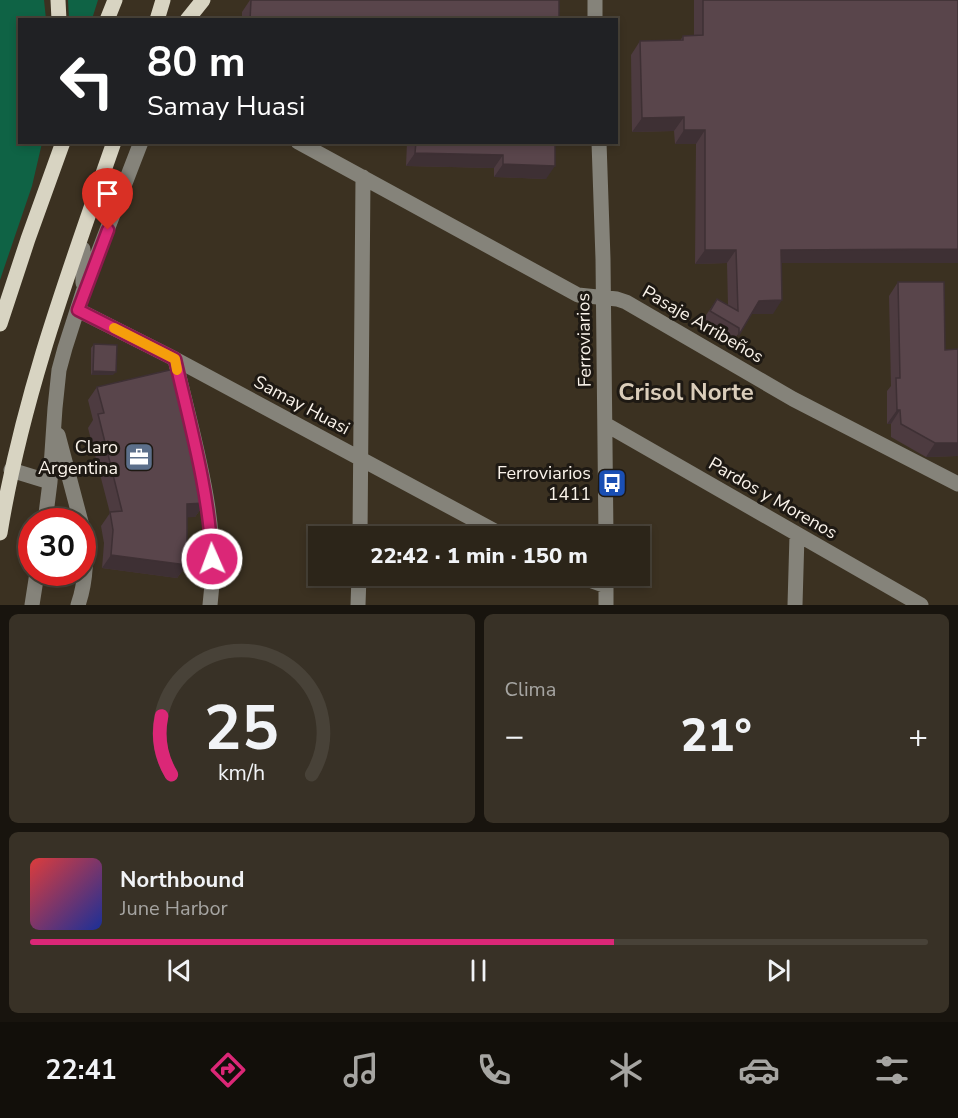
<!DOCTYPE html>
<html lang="es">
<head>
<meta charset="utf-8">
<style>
	body { margin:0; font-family:"Nunito Sans",sans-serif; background:#383126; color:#f1f3f6; height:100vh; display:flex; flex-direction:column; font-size:22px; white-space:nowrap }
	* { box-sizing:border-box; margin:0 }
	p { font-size:20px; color:#a6a5a2 }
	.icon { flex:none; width:33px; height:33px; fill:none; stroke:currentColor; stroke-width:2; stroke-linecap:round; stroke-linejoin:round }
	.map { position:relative; height:605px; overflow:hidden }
	.sheet { display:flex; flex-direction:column; gap:9px; padding:9px; background:#18140e; flex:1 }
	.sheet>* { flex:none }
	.hud { position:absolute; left:18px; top:18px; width:600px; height:126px; border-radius:0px; box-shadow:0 3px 9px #0003,0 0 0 2px #484238; background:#202124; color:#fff; overflow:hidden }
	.speed { position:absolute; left:18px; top:508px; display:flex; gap:12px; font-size:30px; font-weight:700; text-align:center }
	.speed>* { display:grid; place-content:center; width:78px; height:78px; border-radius:50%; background:#2c2519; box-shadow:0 3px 9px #0003,0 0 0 2px #484238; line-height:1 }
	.speed .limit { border:9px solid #d22; background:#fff; color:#111 }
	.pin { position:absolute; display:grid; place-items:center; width:51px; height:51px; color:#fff; margin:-62px -26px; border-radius:50% 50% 50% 0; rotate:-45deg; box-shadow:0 0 6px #0007 }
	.pin .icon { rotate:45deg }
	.me { position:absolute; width:66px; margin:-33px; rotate:358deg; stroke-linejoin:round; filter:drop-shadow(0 0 4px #0008) }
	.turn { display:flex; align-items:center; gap:21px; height:126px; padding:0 30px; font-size:27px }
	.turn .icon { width:78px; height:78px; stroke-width:2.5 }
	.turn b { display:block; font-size:42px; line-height:51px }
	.big { font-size:45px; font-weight:800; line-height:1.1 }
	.sheet .widget { flex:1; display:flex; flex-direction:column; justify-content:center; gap:9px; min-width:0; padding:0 21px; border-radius:9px; background:#383126 }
	.sheet .dial { align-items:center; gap:0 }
	.dial svg { height:156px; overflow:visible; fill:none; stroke:#484238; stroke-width:7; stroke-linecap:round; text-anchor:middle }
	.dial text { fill:#f1f3f6; stroke:none }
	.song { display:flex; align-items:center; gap:18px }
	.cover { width:72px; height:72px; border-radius:9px; background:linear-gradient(135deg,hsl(0 70% 55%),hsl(230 70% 35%)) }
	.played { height:6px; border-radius:3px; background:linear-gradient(90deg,#db2777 65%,#484238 65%) }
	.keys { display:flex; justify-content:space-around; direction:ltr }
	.heat { display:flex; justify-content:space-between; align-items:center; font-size:33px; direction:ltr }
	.sheet .tiles { flex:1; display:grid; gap:9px; grid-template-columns:1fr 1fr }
	.widget:last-child { grid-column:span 2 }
	.trip { position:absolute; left:308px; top:526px; width:342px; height:60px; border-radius:0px; background:#2c2519; box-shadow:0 3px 9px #0003,0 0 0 2px #484238; font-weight:800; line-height:60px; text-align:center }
	.tabs { display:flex; height:96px; justify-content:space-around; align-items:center; background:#120f0a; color:#a6a5a2 }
	.tabs .icon { width:42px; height:42px }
	.tabs .active { color:#db2777 }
	.tabs b { font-size:27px; color:#f1f3f6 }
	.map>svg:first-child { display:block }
	.green { fill:#0f6345 }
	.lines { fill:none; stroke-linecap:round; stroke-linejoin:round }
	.minor { stroke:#85837a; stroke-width:15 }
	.major { stroke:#d8d4c2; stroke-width:15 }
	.wall { fill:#4d3b40 }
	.shaded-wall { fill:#3e3034 }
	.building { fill:#59454b; stroke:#3e3034; stroke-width:1.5 }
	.route-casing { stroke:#8e194d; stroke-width:15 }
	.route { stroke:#db2777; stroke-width:10 }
	.slow { stroke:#f59e0b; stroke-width:10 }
	.labels { text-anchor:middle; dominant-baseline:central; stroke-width:6; stroke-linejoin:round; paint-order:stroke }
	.street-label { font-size:18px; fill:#faf3ea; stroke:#1e1913 }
	.poi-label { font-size:18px; fill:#faf3ea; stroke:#1e1913; text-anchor:end }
	.district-label { font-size:24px; font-weight:bold; fill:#dacdba; stroke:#1e1913 }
</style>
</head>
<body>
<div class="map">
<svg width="958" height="605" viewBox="0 0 958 605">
	<rect width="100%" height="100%" fill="#3b3121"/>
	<path class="green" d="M 0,0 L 44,0 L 46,19 L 20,20 L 20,142 L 42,143 L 32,186 L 0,280 Z
		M 68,0 L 98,0 L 92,19 L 69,19 Z"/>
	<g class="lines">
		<path class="minor" d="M 595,0 L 595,20
			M 298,142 L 578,295 L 617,299 L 626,302 L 793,399 L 958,484
			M 599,142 L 603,259 L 606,537
			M 83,249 L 83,283
			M 78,310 L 175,359 L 506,537
			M 175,359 C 193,439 221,522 210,605
			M 605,424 L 921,605
			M 58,435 L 81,522
			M 11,470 L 50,482
			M 45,522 L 50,482 L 55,408 L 59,370 L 65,348 L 83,292 L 141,142
			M 360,537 L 363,177
			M 578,576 L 606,586
			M 606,576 L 606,605
			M 32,605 L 37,573
			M 78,605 C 86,582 88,552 82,528
			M 358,605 L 359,576
			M 795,605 L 797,535"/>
		<path class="major" d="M 58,0 L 59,20
			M 107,20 L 115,0
			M 157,20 L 163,0
			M 187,20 L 203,0
			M 0,324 L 28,239 L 63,142
			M 0,533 C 22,398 69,271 114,142"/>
	</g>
	<path class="wall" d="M 250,0 L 559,0 L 559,20 L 242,20 L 242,12 Z
		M 694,0 L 958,0 L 958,263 L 781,263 L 773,314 L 751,314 L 729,348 L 729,341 L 700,324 L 717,299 L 728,306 L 727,263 L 695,264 L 696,144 L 675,144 L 674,131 L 632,132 L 631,55 L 640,41 L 680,41 L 683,36 L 694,36 Z
		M 407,142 L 555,142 L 546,179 L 494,177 L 494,168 L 406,166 Z
		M 898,282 L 945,350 L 958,349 L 958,456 L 926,457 L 891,437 L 891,424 L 887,424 L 887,391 L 891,386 L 889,296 Z
		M 94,344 L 113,375 L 91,375 L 91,348 Z
		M 97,387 L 205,503 L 195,517 L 187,517 L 187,565 L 177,578 L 102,568 L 104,543 L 101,526 L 110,513 L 88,428 L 93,420 L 88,400 Z"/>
	<path class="shaded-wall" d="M 684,117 L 674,131 L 632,132 L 642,118 Z
		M 684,130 L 705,130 L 696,144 L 675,144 Z
		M 415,153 L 503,155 L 494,168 L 406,166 Z
		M 503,164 L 555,166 L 546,179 L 494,177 Z
		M 958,249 L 958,263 L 772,263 L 781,250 Z
		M 705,250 L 736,250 L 727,263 L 695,264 Z
		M 782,300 L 773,314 L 749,314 L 759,301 Z
		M 93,371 L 116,372 L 113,375 L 91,375 Z
		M 897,410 L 900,410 L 891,424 L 887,424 Z
		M 935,443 L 958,443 L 958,456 L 926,457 Z
		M 205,503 L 195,517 L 178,518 L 187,504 Z
		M 111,555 L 187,565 L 177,578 L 102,568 Z"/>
	<path class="building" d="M 251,0 L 559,0 L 559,20 L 250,20 Z
		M 703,0 L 958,0 L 958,249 L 781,250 L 782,300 L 759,301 L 739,335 L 739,328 L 710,311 L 717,299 L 738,311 L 736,250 L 705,250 L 705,130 L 684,130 L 684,117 L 642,118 L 640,41 L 683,40 L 683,36 L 703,35 Z
		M 416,142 L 555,142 L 555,166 L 503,164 L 503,155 L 415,153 Z
		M 898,282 L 944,282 L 945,350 L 958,349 L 958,443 L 935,443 L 901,424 L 900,410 L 897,410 L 896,378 L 900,378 Z
		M 94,344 L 117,345 L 116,372 L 93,371 Z
		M 174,369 L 205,503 L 187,504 L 187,565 L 111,555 L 113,530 L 110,512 L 122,511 L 98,414 L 104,413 L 97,387 Z"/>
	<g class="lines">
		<g class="route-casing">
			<path id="route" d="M 108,230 L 78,310 L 175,359 C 190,425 209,491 212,559"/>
		</g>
		<use href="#route" class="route"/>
		<path class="slow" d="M 114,328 L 175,359 L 177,370"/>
	</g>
	<defs>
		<g id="office-square" transform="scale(1.5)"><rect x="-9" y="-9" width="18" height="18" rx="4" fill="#5c6f8a" stroke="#1e1913"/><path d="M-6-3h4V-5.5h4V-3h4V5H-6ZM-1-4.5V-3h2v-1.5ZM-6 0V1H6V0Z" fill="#fff"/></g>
		<g id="bus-square" transform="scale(1.5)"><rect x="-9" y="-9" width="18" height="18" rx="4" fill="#1a4fb4" stroke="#1e1913"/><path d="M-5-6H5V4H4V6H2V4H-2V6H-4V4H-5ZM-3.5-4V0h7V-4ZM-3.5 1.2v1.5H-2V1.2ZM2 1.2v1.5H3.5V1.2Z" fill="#fff"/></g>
	</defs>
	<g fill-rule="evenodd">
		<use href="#office-square" x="139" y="457"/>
		<use href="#bus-square" x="612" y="483"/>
	</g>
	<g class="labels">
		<g class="street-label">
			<text transform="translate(703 324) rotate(30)">Pasaje Arribeños</text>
			<text transform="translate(584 340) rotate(-91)">Ferroviarios</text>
			<text transform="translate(302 405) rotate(28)">Samay Huasi</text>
			<text transform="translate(773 498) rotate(30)">Pardos y Morenos</text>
		</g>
		<g class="poi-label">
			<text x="118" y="447">Claro<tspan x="118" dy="21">Argentina</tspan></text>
			<text x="591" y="473">Ferroviarios<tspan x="591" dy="21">1411</tspan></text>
		</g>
		<g class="district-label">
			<text x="686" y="392">Crisol Norte</text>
		</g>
	</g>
</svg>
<div class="speed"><div class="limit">30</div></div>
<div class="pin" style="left:108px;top:230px;background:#d93025"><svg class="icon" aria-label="arrive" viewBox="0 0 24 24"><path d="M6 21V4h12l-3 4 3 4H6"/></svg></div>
<svg class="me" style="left:212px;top:559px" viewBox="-20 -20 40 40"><circle r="17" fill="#db2777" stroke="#fff" stroke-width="3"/><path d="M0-11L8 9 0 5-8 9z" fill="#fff"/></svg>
<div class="trip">22:42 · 1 min · 150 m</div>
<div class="hud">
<div class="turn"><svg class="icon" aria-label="left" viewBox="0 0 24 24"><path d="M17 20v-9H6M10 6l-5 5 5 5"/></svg><div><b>80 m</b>Samay Huasi</div></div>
</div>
</div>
<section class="sheet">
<div class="tiles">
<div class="widget dial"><svg viewBox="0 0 100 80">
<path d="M14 69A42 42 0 1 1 86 69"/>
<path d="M14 69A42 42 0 0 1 9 39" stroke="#db2777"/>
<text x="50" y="56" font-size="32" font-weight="700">25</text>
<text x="50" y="72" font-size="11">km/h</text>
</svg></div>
<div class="widget"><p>Clima</p>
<div class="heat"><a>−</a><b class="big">21°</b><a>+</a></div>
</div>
<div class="widget">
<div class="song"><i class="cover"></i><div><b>Northbound</b><p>June Harbor</p></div></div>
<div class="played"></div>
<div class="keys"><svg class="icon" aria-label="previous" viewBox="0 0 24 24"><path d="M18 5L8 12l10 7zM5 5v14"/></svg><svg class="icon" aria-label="pause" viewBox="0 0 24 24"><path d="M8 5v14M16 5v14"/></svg><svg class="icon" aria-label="next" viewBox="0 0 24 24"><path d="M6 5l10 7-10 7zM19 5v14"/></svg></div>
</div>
</div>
</section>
<nav class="tabs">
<b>22:41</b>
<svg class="icon active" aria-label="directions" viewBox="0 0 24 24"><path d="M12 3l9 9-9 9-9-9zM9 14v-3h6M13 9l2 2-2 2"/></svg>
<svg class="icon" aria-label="music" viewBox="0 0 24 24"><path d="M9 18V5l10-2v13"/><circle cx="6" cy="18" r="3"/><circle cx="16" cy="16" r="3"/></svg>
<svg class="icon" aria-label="phone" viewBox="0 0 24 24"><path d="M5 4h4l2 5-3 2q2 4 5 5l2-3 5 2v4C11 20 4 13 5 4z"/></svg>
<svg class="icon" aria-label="climate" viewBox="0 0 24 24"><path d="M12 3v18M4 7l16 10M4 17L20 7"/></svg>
<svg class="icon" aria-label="car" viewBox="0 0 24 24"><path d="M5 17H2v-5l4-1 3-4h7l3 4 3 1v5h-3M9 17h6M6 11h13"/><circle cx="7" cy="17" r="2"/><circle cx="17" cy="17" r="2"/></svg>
<svg class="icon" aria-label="filters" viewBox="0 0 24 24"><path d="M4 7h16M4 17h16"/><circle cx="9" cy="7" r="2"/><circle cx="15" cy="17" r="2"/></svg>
</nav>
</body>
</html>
